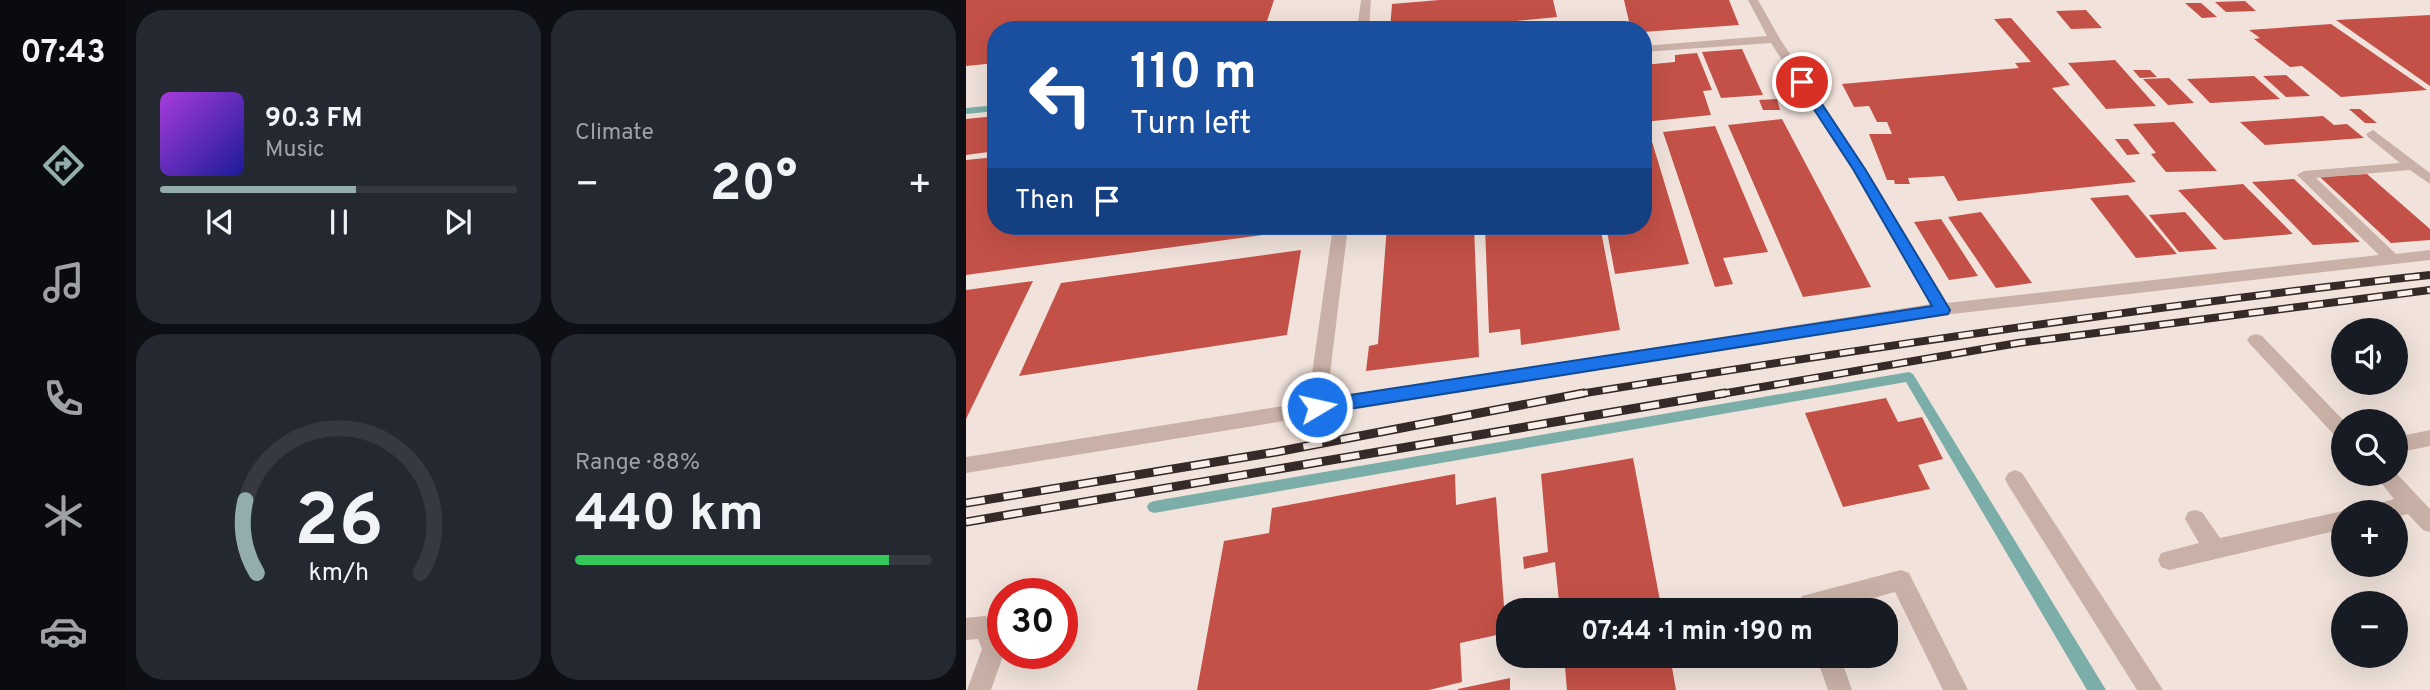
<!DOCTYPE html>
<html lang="en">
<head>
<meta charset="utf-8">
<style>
	body { margin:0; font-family:Overpass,sans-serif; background:#242831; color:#f1f3f6; height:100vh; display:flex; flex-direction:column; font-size:26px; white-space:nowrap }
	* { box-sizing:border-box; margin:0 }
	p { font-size:23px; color:#9ea1a6 }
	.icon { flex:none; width:38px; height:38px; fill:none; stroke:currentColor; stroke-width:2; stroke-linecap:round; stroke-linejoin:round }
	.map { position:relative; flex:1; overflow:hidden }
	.details { display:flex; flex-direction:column; gap:10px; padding:10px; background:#0d0f14; width:840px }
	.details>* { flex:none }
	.hud { position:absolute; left:21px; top:21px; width:665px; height:214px; border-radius:28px; box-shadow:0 7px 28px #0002; background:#1a4fa0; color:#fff; overflow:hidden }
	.controls { position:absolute; left:1365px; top:318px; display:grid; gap:14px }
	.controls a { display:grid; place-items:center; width:77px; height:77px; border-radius:50%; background:#171b24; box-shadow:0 7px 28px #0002; font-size:35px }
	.speed { position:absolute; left:21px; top:578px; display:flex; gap:14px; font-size:35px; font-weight:700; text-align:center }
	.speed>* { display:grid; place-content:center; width:91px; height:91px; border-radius:50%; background:#171b24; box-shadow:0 7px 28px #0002; line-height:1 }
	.speed .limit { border:10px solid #d22; background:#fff; color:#111 }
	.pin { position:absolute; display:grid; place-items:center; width:60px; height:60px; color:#fff; margin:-30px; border:4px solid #fff; border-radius:50%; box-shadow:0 2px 7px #0007 }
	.me { position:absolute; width:77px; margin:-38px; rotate:81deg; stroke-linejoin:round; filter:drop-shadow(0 0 5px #0008) }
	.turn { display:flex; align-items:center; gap:24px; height:147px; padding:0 28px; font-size:32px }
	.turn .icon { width:91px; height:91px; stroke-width:2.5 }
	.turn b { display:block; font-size:49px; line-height:60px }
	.then { display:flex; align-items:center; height:66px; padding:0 28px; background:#0003; gap:14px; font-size:26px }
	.big { font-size:52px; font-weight:700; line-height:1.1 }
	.details .tile { flex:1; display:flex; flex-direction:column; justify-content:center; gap:10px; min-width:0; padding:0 24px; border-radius:28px; background:#242831 }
	.details .dial { align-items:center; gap:0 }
	.dial svg { height:182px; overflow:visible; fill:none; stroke:#363941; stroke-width:7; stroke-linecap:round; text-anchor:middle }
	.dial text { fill:#f1f3f6; stroke:none }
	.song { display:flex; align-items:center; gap:21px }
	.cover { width:84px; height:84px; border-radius:10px; background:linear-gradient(135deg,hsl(280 70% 55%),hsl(240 70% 35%)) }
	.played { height:7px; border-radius:4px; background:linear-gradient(90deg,#92adac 55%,#363941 55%) }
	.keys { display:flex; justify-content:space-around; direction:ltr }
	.heat { display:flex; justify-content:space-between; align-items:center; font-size:38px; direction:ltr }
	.charge { height:10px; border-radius:5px; background:linear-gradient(90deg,#34c759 88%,#363941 0) }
	.details .tiles { flex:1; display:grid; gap:10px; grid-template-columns:repeat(2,1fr) }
	.trip { position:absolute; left:530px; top:598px; width:402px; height:70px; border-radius:28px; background:#171b24; box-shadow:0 7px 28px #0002; font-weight:700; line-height:70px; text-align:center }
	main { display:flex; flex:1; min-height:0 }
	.tab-bar { display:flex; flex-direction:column; width:126px; justify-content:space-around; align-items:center; background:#090b0e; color:#9ea1a6 }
	.tab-bar .icon { width:49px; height:49px }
	.tab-bar .selected { color:#92adac }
	.tab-bar b { font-size:32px; color:#f1f3f6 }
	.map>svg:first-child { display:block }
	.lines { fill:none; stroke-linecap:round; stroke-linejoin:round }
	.stream { fill:#7baea8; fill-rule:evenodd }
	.building { fill:#c45147 }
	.minor { fill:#c9b1a7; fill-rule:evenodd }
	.rail-far1-casing { stroke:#362a28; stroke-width:8 }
	.rail-casing { stroke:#362a28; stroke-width:9 }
	.rail-far1 { stroke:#f9eee8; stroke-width:5; stroke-dasharray:15; stroke-linecap:butt }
	.rail { stroke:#f9eee8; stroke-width:6; stroke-dasharray:19; stroke-linecap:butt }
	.route { fill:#1a73e8; stroke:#114b97; stroke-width:2 }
</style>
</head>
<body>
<main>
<nav class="tab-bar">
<b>07:43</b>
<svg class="icon selected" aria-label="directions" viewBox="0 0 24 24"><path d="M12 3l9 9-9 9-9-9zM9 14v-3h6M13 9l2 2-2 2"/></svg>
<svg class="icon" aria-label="music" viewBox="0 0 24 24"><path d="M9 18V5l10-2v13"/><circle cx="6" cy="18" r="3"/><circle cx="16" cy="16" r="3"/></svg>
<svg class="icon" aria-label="phone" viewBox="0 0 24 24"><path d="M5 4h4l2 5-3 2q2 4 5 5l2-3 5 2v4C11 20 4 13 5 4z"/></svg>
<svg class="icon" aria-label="climate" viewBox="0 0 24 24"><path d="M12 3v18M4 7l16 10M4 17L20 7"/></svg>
<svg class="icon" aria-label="car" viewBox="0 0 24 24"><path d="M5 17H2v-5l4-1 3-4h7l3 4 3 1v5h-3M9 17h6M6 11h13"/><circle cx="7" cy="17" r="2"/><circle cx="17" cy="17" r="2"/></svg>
</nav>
<section class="details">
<div class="tiles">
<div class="tile">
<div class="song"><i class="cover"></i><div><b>90.3 FM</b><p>Music</p></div></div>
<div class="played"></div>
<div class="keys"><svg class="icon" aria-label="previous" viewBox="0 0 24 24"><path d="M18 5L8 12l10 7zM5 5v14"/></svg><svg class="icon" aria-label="pause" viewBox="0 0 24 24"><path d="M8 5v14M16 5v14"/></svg><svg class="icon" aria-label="next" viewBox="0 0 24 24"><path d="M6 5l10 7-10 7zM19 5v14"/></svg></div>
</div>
<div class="tile"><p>Climate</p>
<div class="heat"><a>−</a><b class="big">20°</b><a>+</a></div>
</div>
<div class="tile dial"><svg viewBox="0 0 100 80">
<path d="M14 69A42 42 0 1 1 86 69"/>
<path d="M14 69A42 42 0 0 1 9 37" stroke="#92adac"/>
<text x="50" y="56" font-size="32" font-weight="700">26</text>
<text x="50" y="72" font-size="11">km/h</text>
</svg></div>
<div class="tile"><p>Range · 88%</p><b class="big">440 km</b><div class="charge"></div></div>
</div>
</section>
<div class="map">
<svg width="1464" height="690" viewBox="0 0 1464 690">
	<rect width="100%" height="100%" fill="#f1e3db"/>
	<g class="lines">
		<path class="stream" d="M 30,105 L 30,111 L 0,114 L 0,108 Z
			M 943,372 L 947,374 L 1140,690 L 1121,690 L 940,382 L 188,513 L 183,511 L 181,507 L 183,503 L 188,501 Z"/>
	</g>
	<path class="building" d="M 0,0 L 308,0 L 298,30 L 30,30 L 30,63 L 0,66 Z
		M 473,0 L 587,0 L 591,17 L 461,30 L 424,30 L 426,4 Z
		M 658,0 L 763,0 L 773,25 L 677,32 L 677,30 L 665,30 Z
		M 1279,1 L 1290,11 L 1260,12 L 1249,2 Z
		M 1219,3 L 1235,3 L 1251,17 L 1236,18 Z
		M 1120,10 L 1136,28 L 1105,29 L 1090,11 Z
		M 1464,15 L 1464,86 L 1370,20 Z
		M 1045,18 L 1104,85 L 1086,88 L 1170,182 L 992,201 L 978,176 L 942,178 L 944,184 L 929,184 L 928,180 L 921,180 L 903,134 L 926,134 L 921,122 L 911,122 L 903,106 L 888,107 L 876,84 L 1053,68 L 1049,63 L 1065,62 L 1028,19 Z
		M 562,24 L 563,30 L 528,30 L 528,28 Z
		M 1365,24 L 1461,90 L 1375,97 L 1336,66 L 1324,67 L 1288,39 L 1294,38 L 1283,30 Z
		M 776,49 L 797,95 L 755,98 L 736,52 Z
		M 731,53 L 746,90 L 737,91 L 745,115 L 677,122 L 677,65 L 709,62 L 709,55 Z
		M 1149,60 L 1190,106 L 1140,109 L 1102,63 Z
		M 1167,70 L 1184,70 L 1191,77 L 1174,78 Z
		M 1320,75 L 1344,96 L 1320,97 L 1297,76 Z
		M 1288,76 L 1314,99 L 1244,103 L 1221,79 Z
		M 1203,78 L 1228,103 L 1202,105 L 1177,79 Z
		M 811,99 L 814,110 L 797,110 L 793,100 Z
		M 1383,109 L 1394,109 L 1411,123 L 1399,123 Z
		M 30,116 L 30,151 L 0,155 L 0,119 Z
		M 1357,116 L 1368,125 L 1381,124 L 1398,138 L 1299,145 L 1274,122 Z
		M 816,119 L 905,287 L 837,297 L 762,125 Z
		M 1208,122 L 1251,171 L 1200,172 L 1185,154 L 1190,153 L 1167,124 Z
		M 749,126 L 802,252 L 757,258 L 767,284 L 749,287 L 697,132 Z
		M 677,135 L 684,135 L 723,264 L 649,274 L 640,226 L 677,226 Z
		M 1149,139 L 1162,139 L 1174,154 L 1161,155 Z
		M 30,157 L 30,226 L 305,226 L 304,234 L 0,275 L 0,160 Z
		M 1401,174 L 1464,229 L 1464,240 L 1425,243 L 1354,177 Z
		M 1328,179 L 1394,242 L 1347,245 L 1286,182 Z
		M 1277,184 L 1327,234 L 1258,240 L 1212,190 Z
		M 1162,195 L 1211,254 L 1170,258 L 1124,198 Z
		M 1015,212 L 1066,283 L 1030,288 L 982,217 Z
		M 1219,212 L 1251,249 L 1213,252 L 1183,215 Z
		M 975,219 L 1012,276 L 983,280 L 948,222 Z
		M 421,226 L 508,226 L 513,357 L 400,371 L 403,346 L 412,344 Z
		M 519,226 L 634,226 L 654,330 L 555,345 L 554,329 L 523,333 Z
		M 335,250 L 321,335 L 53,376 L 95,283 Z
		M 67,281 L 0,419 L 0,290 Z
		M 920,398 L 932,422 L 956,417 L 977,459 L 952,465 L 964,489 L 877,507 L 839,413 Z
		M 667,458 L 696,611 L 594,611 L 589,562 L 558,569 L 557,557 L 582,552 L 575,474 Z
		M 489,474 L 490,505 L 530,497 L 540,633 L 494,643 L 496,682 L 463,690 L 231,690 L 258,541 L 303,533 L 306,508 Z
		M 598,656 L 704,656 L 710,690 L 601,690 Z
		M 544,678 L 544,690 L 492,690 L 492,689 Z"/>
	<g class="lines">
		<path class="minor" d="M 395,0 L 405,0 L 403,30 L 391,30 Z
			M 782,0 L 792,0 L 814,39 L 900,169 L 981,303 L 1413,255 L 1331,175 L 1338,171 L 1434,163 L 1402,137 L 1400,134 L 1407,130 L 1464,173 L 1464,184 L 1444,170 L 1350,178 L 1430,254 L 1464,250 L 1464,260 L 941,319 L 0,473 L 0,457 L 342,402 L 367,226 L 382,226 L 361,399 L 965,304 L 886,169 L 805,43 L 677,52 L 677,46 L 801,36 Z
			M 1290,334 L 1296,336 L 1379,422 L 1377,440 L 1370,437 L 1284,344 L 1281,340 L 1284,336 Z
			M 1464,430 L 1464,446 L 1430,453 L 1430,437 Z
			M 1049,470 L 1056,473 L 1197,690 L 1171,690 L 1042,485 L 1039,479 L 1042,473 Z
			M 1430,473 L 1464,509 L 1464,532 L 1457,530 L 1442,514 L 1430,517 L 1430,513 L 1397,513 L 1400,507 L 1428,499 L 1408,474 Z
			M 1229,510 L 1236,512 L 1254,538 L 1377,511 L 1382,513 L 1377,513 L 1377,529 L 1203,570 L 1195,567 L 1192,560 L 1195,553 L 1233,543 L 1219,519 L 1222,512 Z
			M 935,570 L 943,573 L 1002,690 L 977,690 L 929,592 L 859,611 L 835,611 L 833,604 L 836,596 Z
			M 19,616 L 27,619 L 38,653 L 25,690 L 1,690 L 16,649 L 12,639 L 0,640 L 0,618 Z
			M 850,656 L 874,656 L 886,690 L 862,690 Z"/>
		<g class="rail-far1-casing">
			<path id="rail-far1" d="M 607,395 C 892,349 1177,307 1464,275
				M 749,395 L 1052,343 L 1464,290"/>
		</g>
		<g class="rail-casing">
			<path id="rail" d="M 0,503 L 310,452 L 618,393
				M 0,522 L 759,393"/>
		</g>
		<use href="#rail-far1" class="rail-far1"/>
		<use href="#rail" class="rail"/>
	</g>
	<path class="route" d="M 832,80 L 840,80 L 899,169 L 984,310 L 982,314 L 351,414 L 344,412 L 342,407 L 344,402 L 351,400 L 966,306 L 887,169 L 830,82 Z"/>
</svg>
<div class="controls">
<a><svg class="icon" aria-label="sound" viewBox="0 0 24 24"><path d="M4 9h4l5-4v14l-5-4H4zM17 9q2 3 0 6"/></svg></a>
<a><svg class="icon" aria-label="search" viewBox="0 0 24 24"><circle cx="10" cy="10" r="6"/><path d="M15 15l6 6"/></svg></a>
<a>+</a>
<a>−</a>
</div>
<div class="speed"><div class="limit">30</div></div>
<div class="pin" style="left:836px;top:82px;background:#d93025"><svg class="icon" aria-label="arrive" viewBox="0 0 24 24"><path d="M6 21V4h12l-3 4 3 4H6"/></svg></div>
<svg class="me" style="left:351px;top:407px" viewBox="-20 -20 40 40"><circle r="17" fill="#1a73e8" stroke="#fff" stroke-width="3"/><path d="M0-11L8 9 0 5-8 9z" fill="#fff"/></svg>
<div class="trip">07:44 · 1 min · 190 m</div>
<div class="hud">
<div class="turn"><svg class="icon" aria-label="left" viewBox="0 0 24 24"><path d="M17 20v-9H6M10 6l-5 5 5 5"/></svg><div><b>110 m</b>Turn left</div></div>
<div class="then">Then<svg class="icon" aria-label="arrive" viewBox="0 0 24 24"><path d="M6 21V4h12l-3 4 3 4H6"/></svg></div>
</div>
</div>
</main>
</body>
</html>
